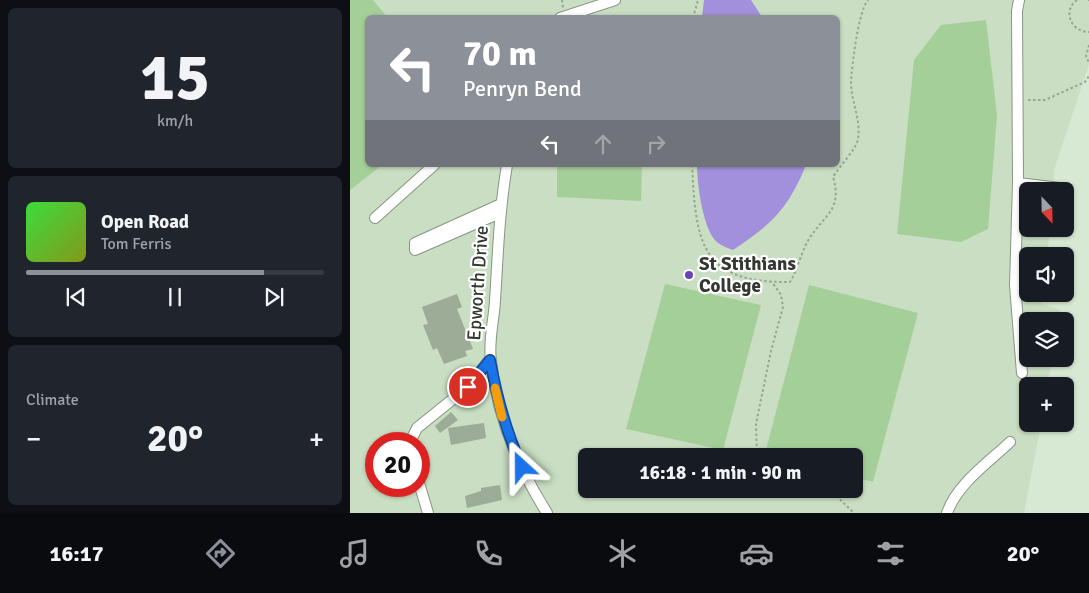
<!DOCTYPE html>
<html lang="en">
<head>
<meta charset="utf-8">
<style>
	body { margin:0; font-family:Signika,sans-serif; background:#20242c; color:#f1f3f6; height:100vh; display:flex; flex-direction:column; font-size:19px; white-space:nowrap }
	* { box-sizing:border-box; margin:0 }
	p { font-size:16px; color:#9ea1a6 }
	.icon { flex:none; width:28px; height:28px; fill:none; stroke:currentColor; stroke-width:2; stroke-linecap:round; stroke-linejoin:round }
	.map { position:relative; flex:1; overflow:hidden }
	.drawer { display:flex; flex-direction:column; gap:8px; padding:8px; background:#0d0f14; width:350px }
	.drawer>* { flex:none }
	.hud { position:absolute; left:15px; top:15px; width:475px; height:152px; border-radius:8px; box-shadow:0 1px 4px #0004; background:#8c9099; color:#fff; overflow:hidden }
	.needle { width:32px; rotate:158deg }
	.tools { position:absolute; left:669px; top:182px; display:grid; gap:10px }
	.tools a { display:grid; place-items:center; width:55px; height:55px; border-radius:8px; background:#171b24; box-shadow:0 1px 4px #0004; font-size:25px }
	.speed { position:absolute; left:15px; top:432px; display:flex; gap:10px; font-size:25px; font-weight:700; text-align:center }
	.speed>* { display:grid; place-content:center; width:65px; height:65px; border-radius:50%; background:#171b24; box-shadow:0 1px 4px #0004; line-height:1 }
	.speed .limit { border:8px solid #d22; background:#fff; color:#111 }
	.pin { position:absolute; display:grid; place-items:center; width:42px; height:42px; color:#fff; margin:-21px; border:2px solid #fff; border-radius:50%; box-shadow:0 1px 5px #0007 }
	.me { position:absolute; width:55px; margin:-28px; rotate:336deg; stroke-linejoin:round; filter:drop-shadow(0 0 4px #0008) }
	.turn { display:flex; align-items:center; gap:18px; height:105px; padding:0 15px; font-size:22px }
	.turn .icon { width:65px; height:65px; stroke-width:2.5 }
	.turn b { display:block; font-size:35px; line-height:42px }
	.lanes { display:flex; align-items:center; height:48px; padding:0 15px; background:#0003; justify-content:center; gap:25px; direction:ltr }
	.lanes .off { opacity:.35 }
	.big { font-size:38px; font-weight:700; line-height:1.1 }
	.drawer .widget { flex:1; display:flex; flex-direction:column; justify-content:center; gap:8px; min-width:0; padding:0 18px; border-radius:8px; background:#20242c }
	.drawer .dial { align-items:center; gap:0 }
	.dial b { font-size:65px; line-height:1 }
	.song { display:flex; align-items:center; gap:15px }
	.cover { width:60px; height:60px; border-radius:8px; background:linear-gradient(135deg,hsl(120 70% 55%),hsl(70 70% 35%)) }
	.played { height:5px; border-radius:2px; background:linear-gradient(90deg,#8c9099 80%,#363941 80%) }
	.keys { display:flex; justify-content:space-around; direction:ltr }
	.heat { display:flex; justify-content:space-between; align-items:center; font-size:28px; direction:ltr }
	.trip { position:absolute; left:228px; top:448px; width:285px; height:50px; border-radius:8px; background:#171b24; box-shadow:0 1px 4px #0004; font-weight:700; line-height:50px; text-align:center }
	.tabs { display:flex; height:80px; justify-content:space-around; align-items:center; background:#090b0e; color:#9ea1a6 }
	.tabs .icon { width:35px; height:35px }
	.tabs .current { color:#8c9099 }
	.tabs b { font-size:22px; color:#f1f3f6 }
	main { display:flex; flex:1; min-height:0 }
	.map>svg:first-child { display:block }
	.built { fill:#c9dec2; fill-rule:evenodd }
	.green { fill:#a5cf99 }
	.water { fill:#a390dd }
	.building { fill:#9cac97 }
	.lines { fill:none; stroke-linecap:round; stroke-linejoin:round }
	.minor-casing { stroke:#879682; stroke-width:12 }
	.path { stroke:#98a594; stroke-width:2; stroke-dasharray:2.5 2.5; stroke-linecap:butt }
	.minor { stroke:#fff; stroke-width:10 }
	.route-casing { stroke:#114b97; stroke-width:12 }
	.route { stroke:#1a73e8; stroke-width:9 }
	.slow { stroke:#f59e0b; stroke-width:9 }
	.poi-dot { fill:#6a41b9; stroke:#fff; stroke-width:2 }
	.labels { text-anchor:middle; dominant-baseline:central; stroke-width:4.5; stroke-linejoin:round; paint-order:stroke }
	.poi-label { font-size:19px; font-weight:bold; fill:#333931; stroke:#fff; text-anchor:start }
	.street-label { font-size:19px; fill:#333931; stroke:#fff }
</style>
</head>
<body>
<main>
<section class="drawer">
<div class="widget dial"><b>15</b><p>km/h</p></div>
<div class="widget">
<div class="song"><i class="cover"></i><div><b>Open Road</b><p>Tom Ferris</p></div></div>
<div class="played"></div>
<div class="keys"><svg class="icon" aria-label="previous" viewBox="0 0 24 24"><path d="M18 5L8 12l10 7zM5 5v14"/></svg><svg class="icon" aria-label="pause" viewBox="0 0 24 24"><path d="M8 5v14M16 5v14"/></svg><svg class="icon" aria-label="next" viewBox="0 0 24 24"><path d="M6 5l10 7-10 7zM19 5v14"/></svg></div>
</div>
<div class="widget"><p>Climate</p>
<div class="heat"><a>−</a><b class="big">20°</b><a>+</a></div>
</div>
</section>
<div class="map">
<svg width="739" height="513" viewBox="0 0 739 513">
	<rect width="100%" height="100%" fill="#d8e9d3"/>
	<path class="built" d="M 0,0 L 739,0 L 739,64 L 704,170 L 703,191 L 678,191 L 678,229 L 701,229 L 696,256 L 678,256 L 678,294 L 688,294 L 693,304 L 710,310 L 708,321 L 678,321 L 678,359 L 702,359 L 697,386 L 678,386 L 678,424 L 691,424 L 674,513 L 0,513 ZM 18,18 L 488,18 L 488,165 L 18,165 ZM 26,444 L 69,444 L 69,486 L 26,486 ZM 236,456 L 504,456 L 504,489 L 236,489 Z"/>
	<path class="green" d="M 0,0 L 23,0 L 37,17 L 18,18 L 18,165 L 32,165 L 0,190 Z
		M 636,20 L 647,115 L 638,229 L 611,242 L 547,234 L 564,60 L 591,25 Z
		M 207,165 L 292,165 L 291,201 L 207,197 Z
		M 315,284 L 411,305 L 373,450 L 276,429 Z
		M 459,285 L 568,313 L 523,482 L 504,477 L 504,456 L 424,456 L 415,454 Z"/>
	<path class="water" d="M 354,0 L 401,0 L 412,17 L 352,17 Z
		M 347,165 L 456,165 C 438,209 422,224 383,250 C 378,248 372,246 368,243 C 353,232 347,183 347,165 Z"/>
	<path class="building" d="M 107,294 L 112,307 L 107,309 L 123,349 L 115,351 L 117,356 L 94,364 L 87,348 L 83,350 L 73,325 L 78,324 L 72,307 Z
		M 101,412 L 108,420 L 90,433 L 85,426 Z
		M 134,423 L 136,438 L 101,445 L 98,428 Z
		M 150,485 L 152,500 L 117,508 L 115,496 L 131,491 L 131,488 Z"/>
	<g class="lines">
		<g class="minor-casing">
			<path id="minor" d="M 669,0 L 667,11 L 668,183 L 665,285 L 672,373
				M 210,18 L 265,0
				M 157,165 C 149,212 148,254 145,301 C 144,320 138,342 141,361 C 147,415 168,467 197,513
				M 668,183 L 710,188 L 712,191
				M 150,213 L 65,250 L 65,243 L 151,204
				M 25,218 L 84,165
				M 59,444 L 67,428 L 118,387 L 140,359
				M 69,483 L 78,513
				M 597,513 C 607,484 638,463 660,442"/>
		</g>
		<path class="path" d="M 212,0 L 213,8
			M 727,0 C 712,11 721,32 739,32
			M 738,0 L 739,0
			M 196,18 L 200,15
			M 343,18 L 348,0
			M 739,45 L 736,56 L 739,63
			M 678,100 L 695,100 L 735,82 L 739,76
			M 342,165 C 346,243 350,283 440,282 C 448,269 451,252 459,239 C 474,215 493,210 483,177 C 489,167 507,148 508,139 C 511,119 501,101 501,82 C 502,66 508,12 518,0
			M 407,456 L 406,424 L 421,351 L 433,307 L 431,295 L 422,282
			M 479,489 L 504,513"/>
		<use href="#minor" class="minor"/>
	</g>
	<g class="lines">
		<g class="route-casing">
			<path id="route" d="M 118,387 L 140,360 C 147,398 156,432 172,467"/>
		</g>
		<use href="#route" class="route"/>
		<path class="slow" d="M 145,388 L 152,417"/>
	</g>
	<circle class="poi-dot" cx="339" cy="275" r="5"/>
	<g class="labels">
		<g class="poi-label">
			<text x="349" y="264">St Stithians<tspan x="349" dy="22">College</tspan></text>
		</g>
		<g class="street-label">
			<text transform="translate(128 283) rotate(-86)">Epworth Drive</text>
		</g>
	</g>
</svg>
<div class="tools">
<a><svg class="needle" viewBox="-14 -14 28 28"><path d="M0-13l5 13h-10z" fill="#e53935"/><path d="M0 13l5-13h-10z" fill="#9ea1a6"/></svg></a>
<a><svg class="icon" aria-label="sound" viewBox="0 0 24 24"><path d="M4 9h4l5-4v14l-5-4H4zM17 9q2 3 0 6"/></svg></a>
<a><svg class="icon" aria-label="layers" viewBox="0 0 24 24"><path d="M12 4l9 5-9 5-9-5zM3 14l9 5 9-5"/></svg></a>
<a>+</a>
</div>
<div class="speed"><div class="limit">20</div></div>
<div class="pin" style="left:118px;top:387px;background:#d93025"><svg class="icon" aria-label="arrive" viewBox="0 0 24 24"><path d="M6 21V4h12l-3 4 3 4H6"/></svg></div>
<svg class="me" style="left:172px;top:467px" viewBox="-20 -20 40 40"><path d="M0-17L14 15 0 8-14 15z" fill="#1a73e8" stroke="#fff" stroke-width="4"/></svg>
<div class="trip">16:18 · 1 min · 90 m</div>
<div class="hud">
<div class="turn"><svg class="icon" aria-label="left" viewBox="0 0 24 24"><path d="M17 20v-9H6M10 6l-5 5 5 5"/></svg><div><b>70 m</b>Penryn Bend</div></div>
<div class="lanes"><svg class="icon" aria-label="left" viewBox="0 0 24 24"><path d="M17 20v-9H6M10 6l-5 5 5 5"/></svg><svg class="icon off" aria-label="ahead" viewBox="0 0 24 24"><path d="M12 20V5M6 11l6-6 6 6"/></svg><svg class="icon off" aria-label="right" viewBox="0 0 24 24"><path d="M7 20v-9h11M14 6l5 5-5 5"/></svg></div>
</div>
</div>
</main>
<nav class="tabs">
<b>16:17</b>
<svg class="icon current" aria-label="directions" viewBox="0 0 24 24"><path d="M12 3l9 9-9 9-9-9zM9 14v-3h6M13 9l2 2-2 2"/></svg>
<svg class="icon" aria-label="music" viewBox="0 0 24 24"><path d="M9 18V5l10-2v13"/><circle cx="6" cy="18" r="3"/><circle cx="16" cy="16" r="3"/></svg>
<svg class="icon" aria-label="phone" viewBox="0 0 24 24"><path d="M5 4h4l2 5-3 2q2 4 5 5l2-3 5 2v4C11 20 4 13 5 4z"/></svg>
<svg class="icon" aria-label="climate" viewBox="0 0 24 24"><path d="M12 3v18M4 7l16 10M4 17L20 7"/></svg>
<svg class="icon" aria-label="car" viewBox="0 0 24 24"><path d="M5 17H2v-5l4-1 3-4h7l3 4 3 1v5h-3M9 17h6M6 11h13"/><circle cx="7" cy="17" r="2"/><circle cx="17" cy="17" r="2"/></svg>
<svg class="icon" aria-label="filters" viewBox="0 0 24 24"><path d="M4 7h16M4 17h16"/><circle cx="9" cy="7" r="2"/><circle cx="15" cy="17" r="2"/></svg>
<b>20°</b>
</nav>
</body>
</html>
